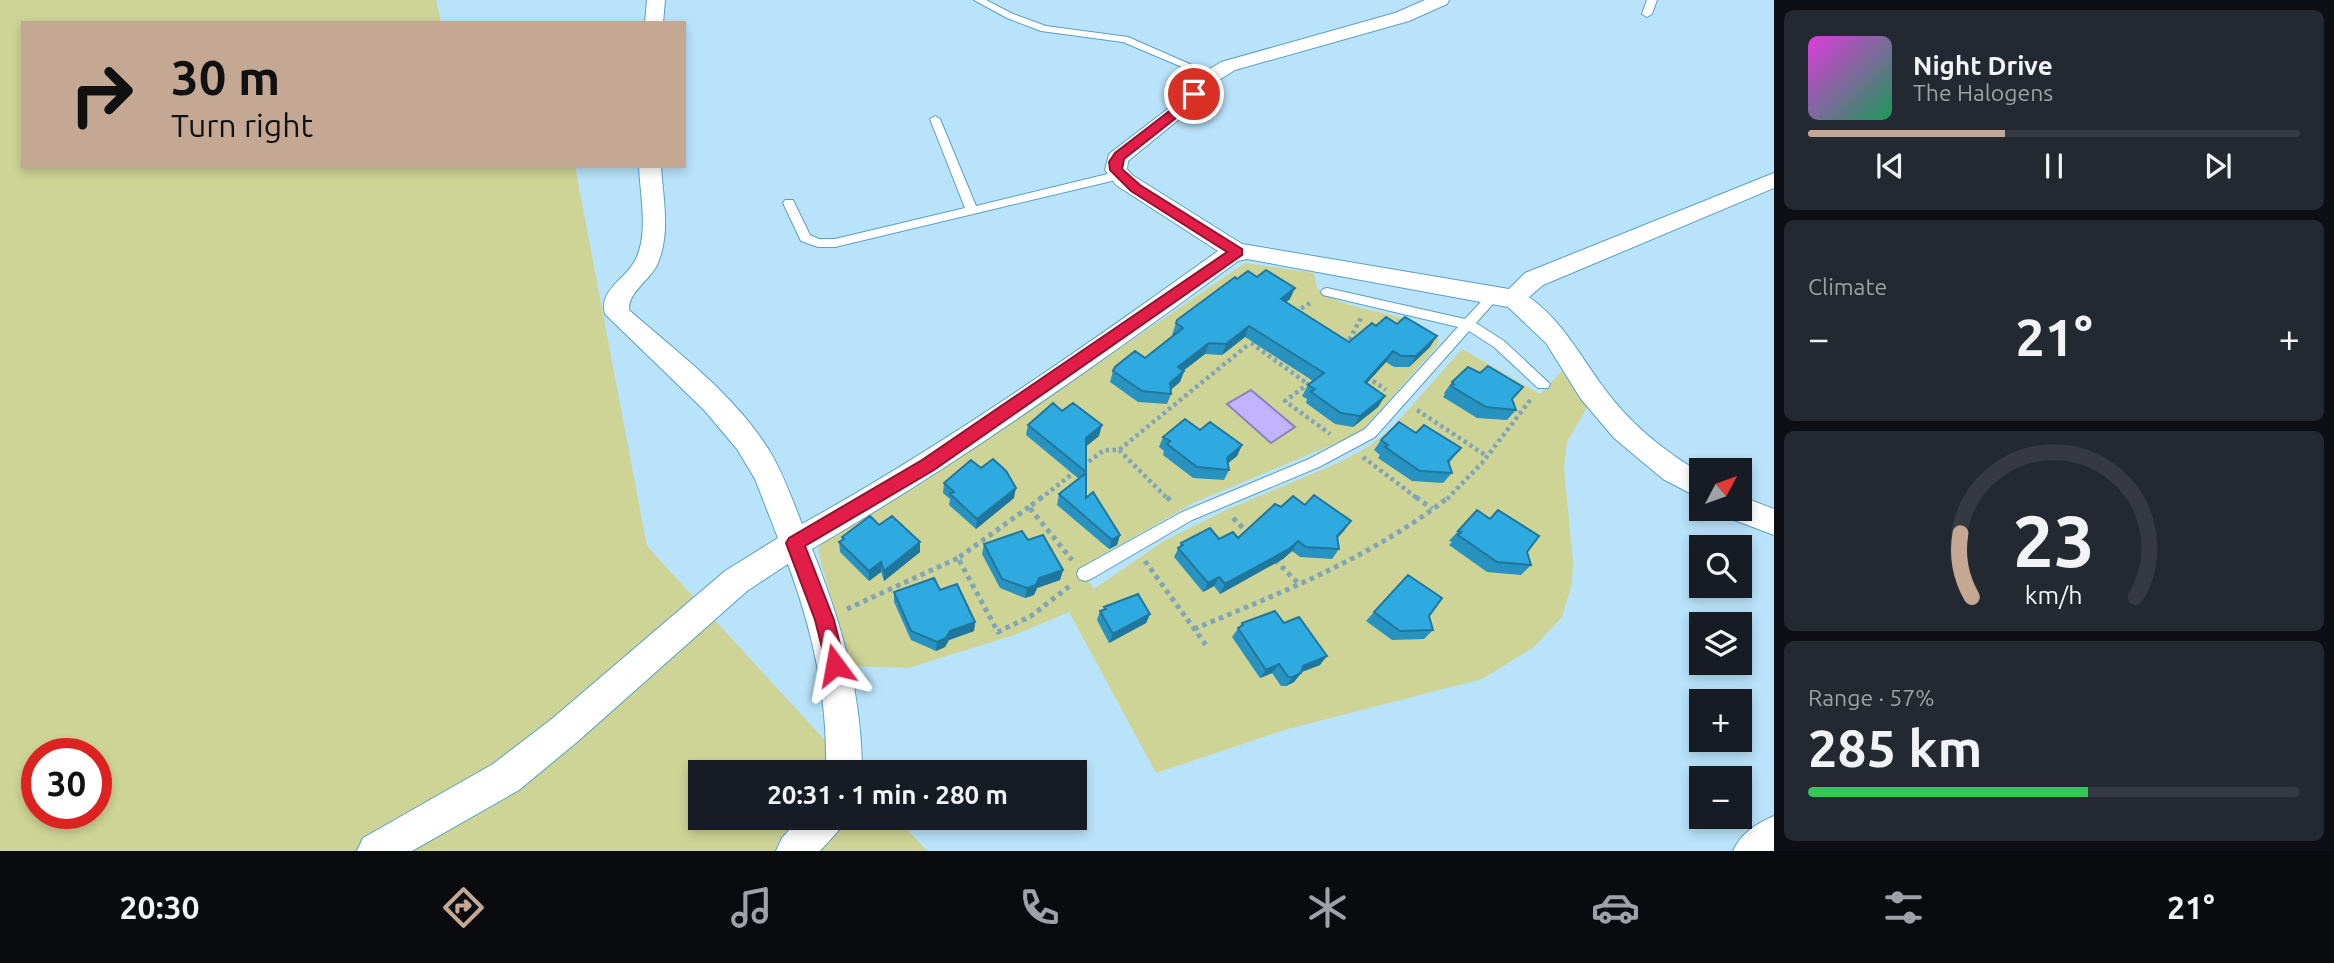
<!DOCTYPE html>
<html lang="en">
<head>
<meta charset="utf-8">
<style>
	body { margin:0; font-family:Ubuntu,sans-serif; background:#242831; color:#f1f3f6; height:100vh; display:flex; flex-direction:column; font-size:26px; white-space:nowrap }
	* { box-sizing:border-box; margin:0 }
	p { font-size:23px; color:#9ea1a6 }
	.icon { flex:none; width:38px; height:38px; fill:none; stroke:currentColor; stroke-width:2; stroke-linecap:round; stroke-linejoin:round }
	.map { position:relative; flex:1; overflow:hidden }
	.drawer { display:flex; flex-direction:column; gap:10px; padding:10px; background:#0d0f14; width:560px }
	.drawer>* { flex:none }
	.hud { position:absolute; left:21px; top:21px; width:665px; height:147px; border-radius:0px; box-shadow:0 4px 10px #0003; background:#c4a894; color:#111; overflow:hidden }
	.needle { width:46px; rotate:49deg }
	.fabs { position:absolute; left:1689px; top:458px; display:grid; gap:14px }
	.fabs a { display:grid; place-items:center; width:63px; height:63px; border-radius:0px; background:#171b24; box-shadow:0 4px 10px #0003; font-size:35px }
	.speed { position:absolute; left:21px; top:738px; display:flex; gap:14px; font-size:35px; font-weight:700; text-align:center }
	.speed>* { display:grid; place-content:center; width:91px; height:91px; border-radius:50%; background:#171b24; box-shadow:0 4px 10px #0003; line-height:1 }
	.speed .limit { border:10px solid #d22; background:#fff; color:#111 }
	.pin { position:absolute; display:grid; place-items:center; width:60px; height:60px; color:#fff; margin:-30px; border:4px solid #fff; border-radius:50%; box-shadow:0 2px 7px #0007 }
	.me { position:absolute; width:77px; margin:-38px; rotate:347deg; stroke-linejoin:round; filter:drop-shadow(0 0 5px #0008) }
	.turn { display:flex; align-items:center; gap:24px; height:147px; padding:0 35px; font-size:32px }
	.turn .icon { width:91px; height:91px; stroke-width:2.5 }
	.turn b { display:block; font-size:49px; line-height:60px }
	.big { font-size:52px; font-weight:700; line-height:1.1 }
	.drawer .widget { flex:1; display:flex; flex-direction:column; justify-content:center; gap:10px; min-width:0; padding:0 24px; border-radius:10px; background:#242831 }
	.drawer .dial { align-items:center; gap:0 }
	.dial svg { height:182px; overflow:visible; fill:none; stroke:#363941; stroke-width:7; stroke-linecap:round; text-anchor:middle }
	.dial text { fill:#f1f3f6; stroke:none }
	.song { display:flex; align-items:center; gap:21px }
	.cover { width:84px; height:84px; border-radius:10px; background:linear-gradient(135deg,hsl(300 70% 55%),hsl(150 70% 35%)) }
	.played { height:7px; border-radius:4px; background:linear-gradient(90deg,#c4a894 40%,#363941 40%) }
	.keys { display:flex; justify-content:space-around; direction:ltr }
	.heat { display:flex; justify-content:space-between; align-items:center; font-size:38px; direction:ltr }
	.charge { height:10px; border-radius:5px; background:linear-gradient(90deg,#34c759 57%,#363941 0) }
	.trip { position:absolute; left:688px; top:760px; width:399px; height:70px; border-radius:0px; background:#171b24; box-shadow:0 4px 10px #0003; font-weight:700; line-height:70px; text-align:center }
	.menu { display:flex; height:112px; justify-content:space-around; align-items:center; background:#090b0e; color:#9ea1a6 }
	.menu .icon { width:49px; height:49px }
	.menu .on { color:#c4a894 }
	.menu b { font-size:32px; color:#f1f3f6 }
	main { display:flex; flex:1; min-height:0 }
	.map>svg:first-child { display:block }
	.green { fill:#ced496; fill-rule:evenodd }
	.water { fill:#c1b3fd; stroke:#8783ba; stroke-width:2 }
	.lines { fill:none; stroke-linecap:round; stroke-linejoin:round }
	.service-casing { stroke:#58a0c4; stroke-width:2 }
	.minor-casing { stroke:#58a0c4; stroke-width:2 }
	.path-far1 { stroke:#81a4b7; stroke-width:4.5; stroke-dasharray:3.5 3.5; stroke-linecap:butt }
	.path { stroke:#81a4b7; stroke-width:5; stroke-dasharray:4.5 4.5; stroke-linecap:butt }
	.service { fill:#fff; fill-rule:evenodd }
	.minor { fill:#fff; fill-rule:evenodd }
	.wall { fill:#2892c1 }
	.shaded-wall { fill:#20779d }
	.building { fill:#2eaae0; stroke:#20779d; stroke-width:2 }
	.route { fill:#e11d48; stroke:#92132f; stroke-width:2 }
</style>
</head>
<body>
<main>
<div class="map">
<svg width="1774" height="851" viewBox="0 0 1774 851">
	<rect width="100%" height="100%" fill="#b9e3fa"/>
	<path class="green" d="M 0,0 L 436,0 L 441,23 L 23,23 L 23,166 L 575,166 L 647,546 L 854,772 L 700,772 L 700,817 L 896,817 L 927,851 L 0,851 ZM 37,754 L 96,754 L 96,814 L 37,814 Z
		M 1245,263 L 1314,273 L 1317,288 C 1352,317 1405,306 1439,339 L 1437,346 L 1360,433 L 1193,503 L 1080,568 L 1094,589 L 1162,542 L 1226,510 L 1338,463 L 1368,447 L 1392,428 L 1462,349 L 1540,394 L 1565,368 L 1589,404 L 1567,442 L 1564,468 L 1573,561 L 1572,583 L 1562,617 L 1534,647 L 1482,679 L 1288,729 L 1156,773 L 1069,612 L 1017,634 L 909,668 L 851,666 L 821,563 L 818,550 L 824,539 L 918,486 Z"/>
	<path class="water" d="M 1251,390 L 1295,427 L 1271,443 L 1227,404 Z"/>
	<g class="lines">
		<g class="service-casing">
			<path id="service" d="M 974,0 L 986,0 L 1013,14 L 1046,26 L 1128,37 L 1217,76 L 1208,78 L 1123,42 L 1041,31 L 1007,18 Z
				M 1647,0 L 1657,0 L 1652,14 L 1647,17 L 1642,14 Z
				M 935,116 L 940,119 L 976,206 L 1120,171 L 1126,175 L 1120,179 L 835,247 L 818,247 L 801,241 L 783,203 L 785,200 L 793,200 L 810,235 L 819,239 L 835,239 L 965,208 L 930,119 Z
				M 1327,288 L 1465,319 L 1491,291 L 1499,291 L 1501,294 L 1499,297 L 1476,323 L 1504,341 L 1550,384 L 1548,388 L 1538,388 L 1494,347 L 1469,331 L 1375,437 L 1319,467 L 1192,520 L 1091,579 L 1085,581 L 1079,579 L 1077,574 L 1079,569 L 1182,512 L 1309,459 L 1365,429 L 1458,327 L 1323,295 L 1321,292 L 1323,289 Z"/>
		</g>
		<g class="minor-casing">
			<path id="minor" d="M 647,0 L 665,0 L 663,23 L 645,23 Z
				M 1425,0 L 1449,0 L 1447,4 L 1409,21 L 1235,70 L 1219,80 L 1183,116 L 1128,161 L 1127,169 L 1132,175 L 1242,244 L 1509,289 L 1525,273 L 1774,173 L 1774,188 L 1543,285 L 1529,297 C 1561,320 1578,352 1601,384 C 1627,421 1662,450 1701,473 L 1701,499 L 1663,479 L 1614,438 L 1581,399 L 1546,343 L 1508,307 L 1247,259 L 1238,261 C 1100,363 961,462 812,549 C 841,622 862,692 862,772 L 826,772 C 828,699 813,632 788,564 L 747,591 L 577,742 L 519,790 L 412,851 L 357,851 L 363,838 L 493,764 L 553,718 L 725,571 L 778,538 L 755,479 L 737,449 L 704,410 L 605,314 C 599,291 622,281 633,264 C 650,238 640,195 639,166 L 661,166 C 663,198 671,235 657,265 C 650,280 628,292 629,310 C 678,353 734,394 769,450 C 783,473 792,499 802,524 C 947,443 1083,348 1218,251 L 1116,185 L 1105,170 L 1109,154 L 1169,108 L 1205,72 L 1221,62 L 1395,13 Z
				M 1740,496 L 1774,509 L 1774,535 L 1729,518 L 1725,509 L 1740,509 Z
				M 1774,816 L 1774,851 L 1733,851 C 1741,833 1756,824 1774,816 Z
				M 801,817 L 844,817 L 839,830 L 820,851 L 776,851 L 782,838 Z"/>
		</g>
		<path class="path-far1" d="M 1295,312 L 1312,302
			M 1251,343 L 1308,384
			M 1346,346 L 1362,316
			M 1367,377 L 1386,390
			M 1315,379 L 1285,401 L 1330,434
			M 1417,410 L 1485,455
			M 1119,450 L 1168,499
			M 1363,457 L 1418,499
			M 1083,466 L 1104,450 L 1119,450 L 1249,344
			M 1040,499 L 1076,471
			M 1447,499 L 1482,463 L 1531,399"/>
		<path class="path" d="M 1042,497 L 1029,507 L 1072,560
			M 1167,497 L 1173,503
			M 1416,497 L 1432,509
			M 1029,507 L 958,558 L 998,632 L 1031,616 L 1071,585
			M 1233,518 L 1249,534
			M 1275,560 L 1299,584
			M 1145,561 L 1208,648
			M 847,609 L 958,558
			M 1194,629 C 1283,592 1372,557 1449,497"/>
		<use href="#service" class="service"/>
		<use href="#minor" class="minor"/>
	</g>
	<path class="wall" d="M 1290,299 L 1286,302 L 1349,342 L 1376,326 L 1430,347 L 1409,367 L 1394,367 L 1386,362 L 1367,383 L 1385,396 L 1378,407 L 1353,427 L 1335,424 L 1306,403 L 1307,399 L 1302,396 L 1308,385 L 1313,381 L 1245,337 L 1222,355 L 1205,354 L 1183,371 L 1184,371 L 1180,382 L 1170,390 L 1171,394 L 1167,404 L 1138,402 L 1110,382 L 1113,371 L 1145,358 L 1174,336 L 1172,335 L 1177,320 Z
		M 1452,382 L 1513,400 L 1516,410 L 1507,420 L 1477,418 L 1443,397 L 1445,394 L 1444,393 Z
		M 1062,411 L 1099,436 L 1086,446 L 1086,498 L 1120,535 L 1117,545 L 1109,549 L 1057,505 L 1059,494 L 1079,479 L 1026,435 L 1028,425 Z
		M 1200,430 L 1242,445 L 1237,456 L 1228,463 L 1229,470 L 1224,480 L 1193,478 L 1163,455 L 1164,451 L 1159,447 L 1163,437 Z
		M 1416,433 L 1461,448 L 1449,463 L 1452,473 L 1443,483 L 1412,481 L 1378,458 L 1380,455 L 1374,450 L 1381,440 Z
		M 944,483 L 1014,498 L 976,529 L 949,505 L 950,499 L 943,493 Z
		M 1305,505 L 1351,521 L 1337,538 L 1339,549 L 1332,559 L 1300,557 L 1292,551 L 1283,559 L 1220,594 L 1214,586 L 1203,592 L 1174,557 L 1181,543 L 1219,539 L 1238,538 L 1281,507 Z
		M 1477,510 L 1527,552 L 1531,565 L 1521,575 L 1487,572 L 1449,545 L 1452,542 L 1449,541 Z
		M 879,525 L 920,552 L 884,581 L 881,572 L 869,581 L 840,552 L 839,542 L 842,540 L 842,537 Z
		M 1028,540 L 1063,570 L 1060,580 L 1037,588 L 1034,595 L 1025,598 L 1000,588 L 982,554 L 984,544 Z
		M 940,590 L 975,622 L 974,631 L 949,640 L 945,647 L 936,651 L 911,640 L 894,602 L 894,592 Z
		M 1104,607 L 1150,614 L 1146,623 L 1109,643 L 1097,620 L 1100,611 L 1103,610 Z
		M 1374,612 L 1433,630 L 1424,639 L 1392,640 L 1366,621 Z
		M 1242,623 L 1284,623 L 1320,665 L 1302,672 L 1294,682 L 1286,686 L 1281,686 L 1272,673 L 1260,678 L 1232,637 Z"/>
	<path class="shaded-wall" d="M 1295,288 L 1290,299 L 1276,311 L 1281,299 Z
		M 1249,326 L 1245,337 L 1222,355 L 1226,344 Z
		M 1437,336 L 1430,347 L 1409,367 L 1416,356 Z
		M 1209,343 L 1205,354 L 1174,378 L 1178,367 Z
		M 1393,351 L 1386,362 L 1358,393 L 1365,382 Z
		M 1184,371 L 1180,382 L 1166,394 L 1170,383 Z
		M 1385,396 L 1378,407 L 1353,427 L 1360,416 Z
		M 1102,425 L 1099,436 L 1083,449 L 1086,438 Z
		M 1242,445 L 1237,456 L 1222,468 L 1227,458 Z
		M 1016,488 L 1014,498 L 976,529 L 977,519 Z
		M 1351,521 L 1344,531 L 1330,546 L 1337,536 Z
		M 1120,535 L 1117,545 L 1109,549 L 1112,540 Z
		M 1298,541 L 1292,551 L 1283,559 L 1220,594 L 1225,584 Z
		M 920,542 L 920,552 L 884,581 L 884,571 Z
		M 881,562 L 881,572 L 869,581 L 869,571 Z
		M 1063,570 L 1060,580 L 1037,588 L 1034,595 L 1025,598 L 1027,588 L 1039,578 Z
		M 1219,577 L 1214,586 L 1203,592 L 1208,583 Z
		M 1150,614 L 1146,623 L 1109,643 L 1113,634 Z
		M 975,622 L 974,631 L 949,640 L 945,647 L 936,651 L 937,642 L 950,631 Z
		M 1327,656 L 1320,665 L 1296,674 L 1303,666 Z
		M 1279,664 L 1272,673 L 1260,678 L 1266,670 Z
		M 1301,673 L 1294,682 L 1286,686 L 1293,677 Z"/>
	<path class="building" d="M 1266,270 L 1295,288 L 1281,299 L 1349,342 L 1372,323 L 1376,326 L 1386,317 L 1397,324 L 1405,317 L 1437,336 L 1416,356 L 1401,356 L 1393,351 L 1365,382 L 1385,396 L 1360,416 L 1341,413 L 1311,392 L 1315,389 L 1308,385 L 1324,373 L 1249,326 L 1226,344 L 1209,343 L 1178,367 L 1184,371 L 1170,383 L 1171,394 L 1142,391 L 1113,371 L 1115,367 L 1135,351 L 1145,358 L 1183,328 L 1176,323 L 1177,320 L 1235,277 L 1237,279 L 1248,271 L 1257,277 Z
		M 1488,366 L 1523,387 L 1512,399 L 1516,410 L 1486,407 L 1451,386 L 1454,384 L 1452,382 L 1468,367 L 1480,373 Z
		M 1053,403 L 1062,411 L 1073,403 L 1102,425 L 1086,438 L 1086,472 L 1028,425 Z
		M 1185,419 L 1200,430 L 1210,422 L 1242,445 L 1227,458 L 1229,470 L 1197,467 L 1167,444 L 1170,441 L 1163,437 Z
		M 1399,422 L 1416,433 L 1424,425 L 1461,448 L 1448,461 L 1452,473 L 1420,471 L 1385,447 L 1388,445 L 1381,440 Z
		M 993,459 L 1006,471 L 1016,488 L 977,519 L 950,494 L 954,492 L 944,483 L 971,460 L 981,468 Z
		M 1086,473 L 1086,498 L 1093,492 L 1120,535 L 1112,540 L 1059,494 Z
		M 1314,495 L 1351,521 L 1337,536 L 1339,549 L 1306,547 L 1298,541 L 1289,549 L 1225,584 L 1219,577 L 1208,583 L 1178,548 L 1183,545 L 1181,543 L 1210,528 L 1219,539 L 1233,532 L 1238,538 L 1275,504 L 1281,507 L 1293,496 L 1305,505 Z
		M 1477,510 L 1490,519 L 1498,510 L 1539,536 L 1527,552 L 1531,565 L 1497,562 L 1458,535 L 1461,532 L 1458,531 Z
		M 870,516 L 879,525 L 892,516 L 920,542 L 884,571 L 881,562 L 869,571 L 839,542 L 844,539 L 842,537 Z
		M 1022,531 L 1028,540 L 1043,535 L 1063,570 L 1039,578 L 1036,585 L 1027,588 L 1002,579 L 984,544 Z
		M 1408,575 L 1442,598 L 1429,616 L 1433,630 L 1400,631 L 1374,612 Z
		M 934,578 L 940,590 L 957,584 L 975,622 L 950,631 L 946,638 L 937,642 L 911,631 L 894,592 Z
		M 1138,594 L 1150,614 L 1113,634 L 1100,611 L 1106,609 L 1104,607 Z
		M 1275,611 L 1284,623 L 1299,617 L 1327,656 L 1303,666 L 1301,673 L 1293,677 L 1288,677 L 1279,664 L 1266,670 L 1238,628 L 1243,625 L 1242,623 Z"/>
	<path class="route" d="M 1190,92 L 1200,94 L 1181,114 L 1124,159 L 1122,169 L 1140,185 L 1242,249 L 1242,255 L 934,470 L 805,546 L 834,620 L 845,665 L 842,671 L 835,674 L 828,671 L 815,620 L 786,543 L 789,538 L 922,460 L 1227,252 L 1131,191 L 1110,170 L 1109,162 L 1115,153 L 1172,109 Z"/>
</svg>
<div class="fabs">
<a><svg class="needle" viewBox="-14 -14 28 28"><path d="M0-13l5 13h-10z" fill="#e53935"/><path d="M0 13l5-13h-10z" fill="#9ea1a6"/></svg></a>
<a><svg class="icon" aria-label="search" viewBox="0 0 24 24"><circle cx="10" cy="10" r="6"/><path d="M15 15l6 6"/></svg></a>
<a><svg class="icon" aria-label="layers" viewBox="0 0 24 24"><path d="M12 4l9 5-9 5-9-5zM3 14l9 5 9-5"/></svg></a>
<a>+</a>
<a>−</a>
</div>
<div class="speed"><div class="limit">30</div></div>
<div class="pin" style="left:1194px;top:94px;background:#d93025"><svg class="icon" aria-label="arrive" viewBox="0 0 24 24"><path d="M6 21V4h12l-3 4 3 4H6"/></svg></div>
<svg class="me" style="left:835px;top:665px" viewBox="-20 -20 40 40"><path d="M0-17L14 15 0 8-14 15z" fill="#e11d48" stroke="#fff" stroke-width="4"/></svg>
<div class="trip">20:31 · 1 min · 280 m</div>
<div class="hud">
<div class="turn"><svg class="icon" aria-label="right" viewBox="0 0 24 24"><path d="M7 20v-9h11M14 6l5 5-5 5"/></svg><div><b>30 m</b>Turn right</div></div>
</div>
</div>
<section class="drawer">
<div class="widget">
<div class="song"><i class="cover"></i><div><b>Night Drive</b><p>The Halogens</p></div></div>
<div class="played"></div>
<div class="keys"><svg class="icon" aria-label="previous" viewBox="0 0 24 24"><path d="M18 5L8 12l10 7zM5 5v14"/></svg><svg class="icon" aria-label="pause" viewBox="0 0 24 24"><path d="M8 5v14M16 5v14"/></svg><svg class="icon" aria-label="next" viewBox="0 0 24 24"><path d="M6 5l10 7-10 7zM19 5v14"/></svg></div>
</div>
<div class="widget"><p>Climate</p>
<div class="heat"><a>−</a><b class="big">21°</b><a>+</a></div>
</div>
<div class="widget dial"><svg viewBox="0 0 100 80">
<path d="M14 69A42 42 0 1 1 86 69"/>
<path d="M14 69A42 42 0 0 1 9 41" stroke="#c4a894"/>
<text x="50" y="56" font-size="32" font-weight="700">23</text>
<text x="50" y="72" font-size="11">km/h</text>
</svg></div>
<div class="widget"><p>Range · 57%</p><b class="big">285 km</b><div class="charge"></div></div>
</section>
</main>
<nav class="menu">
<b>20:30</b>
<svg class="icon on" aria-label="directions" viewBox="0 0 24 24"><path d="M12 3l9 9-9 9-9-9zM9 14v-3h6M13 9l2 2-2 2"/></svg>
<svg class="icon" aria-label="music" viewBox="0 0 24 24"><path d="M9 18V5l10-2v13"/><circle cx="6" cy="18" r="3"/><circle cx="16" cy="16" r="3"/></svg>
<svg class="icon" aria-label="phone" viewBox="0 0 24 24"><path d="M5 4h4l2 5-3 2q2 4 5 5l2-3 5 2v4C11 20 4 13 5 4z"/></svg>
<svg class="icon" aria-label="climate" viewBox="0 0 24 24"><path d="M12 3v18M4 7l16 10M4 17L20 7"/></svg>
<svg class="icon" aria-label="car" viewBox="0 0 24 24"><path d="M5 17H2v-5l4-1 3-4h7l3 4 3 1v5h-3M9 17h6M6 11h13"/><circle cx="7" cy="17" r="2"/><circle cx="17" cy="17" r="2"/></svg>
<svg class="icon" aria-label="filters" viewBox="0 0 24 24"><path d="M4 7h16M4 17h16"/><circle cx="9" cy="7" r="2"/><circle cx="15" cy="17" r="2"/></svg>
<b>21°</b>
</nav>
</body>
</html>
